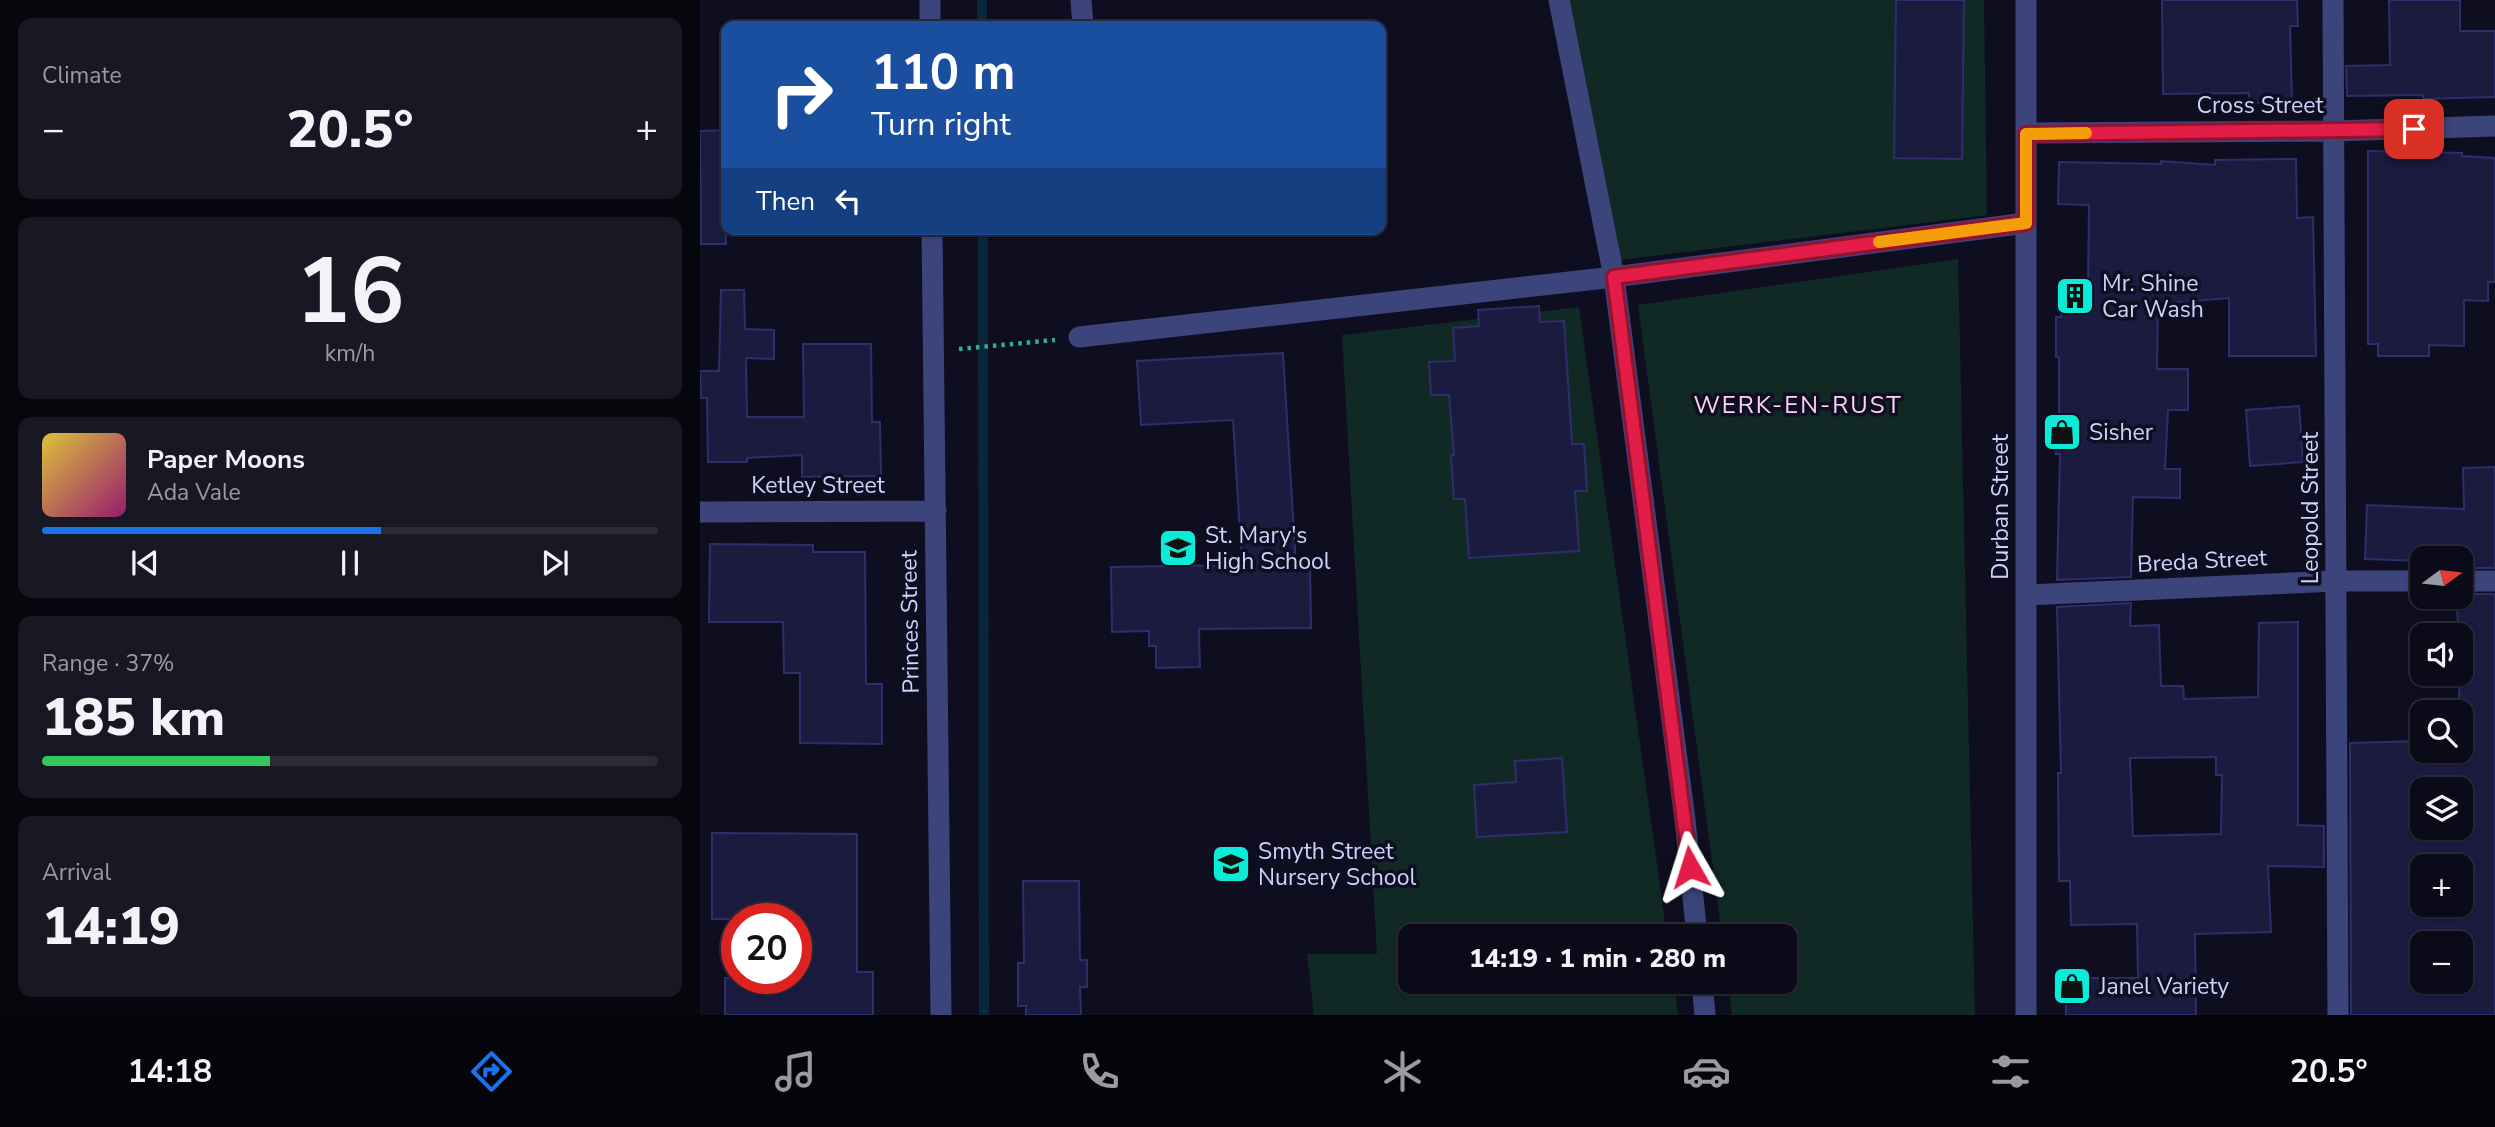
<!DOCTYPE html>
<html lang="en">
<head>
<meta charset="utf-8">
<style>
	body { margin:0; font-family:"Nunito Sans",sans-serif; background:#181825; color:#f1f3f6; height:100vh; display:flex; flex-direction:column; font-size:26px; white-space:nowrap }
	* { box-sizing:border-box; margin:0 }
	p { font-size:23px; color:#999aa2 }
	.icon { flex:none; width:38px; height:38px; fill:none; stroke:currentColor; stroke-width:2; stroke-linecap:round; stroke-linejoin:round }
	.map { position:relative; flex:1; overflow:hidden }
	.panel { display:flex; flex-direction:column; gap:18px; padding:18px; background:#06060d; width:700px }
	.panel>* { flex:none }
	.hud { position:absolute; left:21px; top:21px; width:665px; height:214px; border-radius:14px; box-shadow:0 2px 5px #0004,0 0 0 2px #2a2b37; background:#1a4fa0; color:#fff; overflow:hidden }
	.needle { width:46px; rotate:75deg }
	.tools { position:absolute; left:1710px; top:546px; display:grid; gap:14px }
	.tools a { display:grid; place-items:center; width:63px; height:63px; border-radius:14px; background:#0a0a18; box-shadow:0 2px 5px #0004,0 0 0 2px #2a2b37; font-size:35px }
	.speed { position:absolute; left:21px; top:903px; display:flex; gap:14px; font-size:35px; font-weight:700; text-align:center }
	.speed>* { display:grid; place-content:center; width:91px; height:91px; border-radius:50%; background:#0a0a18; box-shadow:0 2px 5px #0004,0 0 0 2px #2a2b37; line-height:1 }
	.speed .limit { border:10px solid #d22; background:#fff; color:#111 }
	.pin { position:absolute; display:grid; place-items:center; width:60px; height:60px; color:#fff; margin:-30px; border-radius:14px; box-shadow:0 4px 10px #0006 }
	.me { position:absolute; width:77px; margin:-38px; rotate:354deg; stroke-linejoin:round; filter:drop-shadow(0 0 5px #0008) }
	.turn { display:flex; align-items:center; gap:24px; height:147px; padding:0 35px; font-size:32px }
	.turn .icon { width:91px; height:91px; stroke-width:2.5 }
	.turn b { display:block; font-size:49px; line-height:60px }
	.then { display:flex; align-items:center; height:66px; padding:0 35px; background:#0003; gap:14px; font-size:26px }
	.big { font-size:52px; font-weight:800; line-height:1.1 }
	.panel .widget { flex:1; display:flex; flex-direction:column; justify-content:center; gap:10px; min-width:0; padding:0 24px; border-radius:14px; background:#181825 }
	.panel .dial { align-items:center; gap:0 }
	.dial b { font-size:91px; line-height:1 }
	.song { display:flex; align-items:center; gap:21px }
	.cover { width:84px; height:84px; border-radius:10px; background:linear-gradient(135deg,hsl(50 70% 55%),hsl(320 70% 35%)) }
	.played { height:7px; border-radius:4px; background:linear-gradient(90deg,#1a73e8 55%,#2a2b37 55%) }
	.keys { display:flex; justify-content:space-around; direction:ltr }
	.heat { display:flex; justify-content:space-between; align-items:center; font-size:38px; direction:ltr }
	.charge { height:10px; border-radius:5px; background:linear-gradient(90deg,#34c759 37%,#2a2b37 0) }
	.trip { position:absolute; left:698px; top:924px; width:399px; height:70px; border-radius:14px; background:#0a0a18; box-shadow:0 2px 5px #0004,0 0 0 2px #2a2b37; font-weight:800; line-height:70px; text-align:center }
	.tab-bar { display:flex; height:112px; justify-content:space-around; align-items:center; background:#04040a; color:#999aa2 }
	.tab-bar .icon { width:49px; height:49px }
	.tab-bar .on { color:#1a73e8 }
	.tab-bar b { font-size:32px; color:#f1f3f6 }
	main { display:flex; flex:1; min-height:0 }
	.map>svg:first-child { display:block }
	.green { fill:#112924 }
	.lines { fill:none; stroke-linecap:round; stroke-linejoin:round }
	.stream { stroke:#0b263b; stroke-width:10 }
	.building { fill:#1b1b40; stroke:#2e2e6b; stroke-width:2; fill-rule:evenodd }
	.path { stroke:#34ac8e; stroke-width:4.5; stroke-dasharray:3.5 5; stroke-linecap:butt }
	.minor { stroke:#3b457c; stroke-width:21 }
	.route-casing { stroke:#92132f; stroke-width:18 }
	.route { stroke:#e11d48; stroke-width:12 }
	.slow { stroke:#f59e0b; stroke-width:12 }
	.labels { text-anchor:middle; dominant-baseline:central; stroke-width:7; stroke-linejoin:round; paint-order:stroke }
	.street-label { font-size:23px; fill:#cfd2fd; stroke:#0e0e20 }
	.poi-label { font-size:23px; fill:#cfd2fd; stroke:#0e0e20; text-anchor:start }
	.neighbourhood-label { font-size:24px; letter-spacing:2px; fill:#fdd1f5; stroke:#0e0e20 }
</style>
</head>
<body>
<main>
<section class="panel">
<div class="widget"><p>Climate</p>
<div class="heat"><a>−</a><b class="big">20.5°</b><a>+</a></div>
</div>
<div class="widget dial"><b>16</b><p>km/h</p></div>
<div class="widget">
<div class="song"><i class="cover"></i><div><b>Paper Moons</b><p>Ada Vale</p></div></div>
<div class="played"></div>
<div class="keys"><svg class="icon" aria-label="previous" viewBox="0 0 24 24"><path d="M18 5L8 12l10 7zM5 5v14"/></svg><svg class="icon" aria-label="pause" viewBox="0 0 24 24"><path d="M8 5v14M16 5v14"/></svg><svg class="icon" aria-label="next" viewBox="0 0 24 24"><path d="M6 5l10 7-10 7zM19 5v14"/></svg></div>
</div>
<div class="widget"><p>Range · 37%</p><b class="big">185 km</b><div class="charge"></div></div>
<div class="widget"><p>Arrival</p><b class="big">14:19</b></div>
</section>
<div class="map">
<svg width="1795" height="1015" viewBox="0 0 1795 1015">
	<rect width="100%" height="100%" fill="#0e0e20"/>
	<path class="green" d="M 868,0 L 1284,0 L 1287,215 L 920,260 Z
		M 1258,259 L 1275,1015 L 1032,1015 L 1028,982 L 1085,982 L 1085,936 L 1022,936 L 938,305 Z
		M 879,307 L 967,936 L 710,936 L 710,982 L 974,982 L 978,1015 L 614,1015 L 607,954 L 677,954 L 642,335 Z"/>
	<g class="lines">
		<path class="stream" d="M 282,0 L 282,26
			M 283,229 L 284,1015"/>
	</g>
	<path class="building" d="M 1196,0 L 1264,0 L 1262,159 L 1194,158 Z
		M 1462,0 L 1597,0 L 1598,26 L 1590,26 L 1592,102 L 1549,103 L 1549,93 L 1463,94 Z
		M 1689,0 L 1760,0 L 1760,31 L 1795,31 L 1795,97 L 1723,99 L 1723,95 L 1647,96 L 1646,66 L 1690,65 Z
		M 26,130 L 26,244 L 1,244 L 0,131 Z
		M 1668,151 L 1762,153 L 1762,156 L 1795,158 L 1795,282 L 1788,282 L 1788,301 L 1764,300 L 1764,346 L 1729,345 L 1729,356 L 1678,356 L 1678,344 L 1668,344 Z
		M 1596,159 L 1597,218 L 1613,217 L 1616,356 L 1529,356 L 1529,298 L 1458,304 L 1457,369 L 1488,369 L 1488,410 L 1468,410 L 1465,469 L 1480,469 L 1480,498 L 1433,497 L 1431,577 L 1357,580 L 1360,454 L 1356,454 L 1356,427 L 1359,427 L 1359,357 L 1356,357 L 1356,317 L 1361,317 L 1361,284 L 1388,285 L 1389,205 L 1358,204 L 1359,162 L 1461,164 L 1461,161 L 1515,165 L 1515,160 Z
		M 21,290 L 44,290 L 45,329 L 74,330 L 74,359 L 46,358 L 47,417 L 104,417 L 103,344 L 171,344 L 172,422 L 180,422 L 181,476 L 102,477 L 102,455 L 47,458 L 47,462 L 8,462 L 7,398 L 1,398 L 0,371 L 19,371 Z
		M 839,306 L 840,322 L 864,321 L 872,444 L 884,444 L 887,491 L 875,491 L 879,551 L 769,558 L 765,499 L 754,499 L 751,455 L 754,455 L 749,395 L 731,395 L 729,362 L 755,361 L 753,328 L 779,326 L 778,310 Z
		M 583,353 L 596,565 L 610,565 L 611,628 L 499,629 L 500,667 L 456,668 L 456,646 L 449,646 L 449,631 L 412,632 L 411,567 L 542,565 L 533,420 L 441,425 L 437,361 Z
		M 1599,406 L 1603,462 L 1550,466 L 1546,410 Z
		M 1795,467 L 1795,568 L 1760,568 L 1760,558 L 1722,558 L 1722,561 L 1665,559 L 1667,505 L 1764,509 L 1763,468 Z
		M 10,544 L 113,545 L 113,552 L 165,552 L 166,684 L 182,684 L 182,744 L 100,743 L 100,673 L 84,673 L 83,622 L 9,622 Z
		M 1760,594 L 1795,594 L 1795,1015 L 1651,1015 L 1650,743 L 1722,741 L 1722,751 L 1760,751 L 1759,674 L 1760,674 L 1760,635 L 1758,635 L 1757,597 L 1760,597 ZM 1722,789 L 1760,789 L 1760,828 L 1722,828 ZM 1722,866 L 1760,866 L 1760,905 L 1722,905 ZM 1722,943 L 1760,943 L 1760,982 L 1722,982 Z
		M 1431,603 L 1430,626 L 1459,625 L 1461,686 L 1483,686 L 1484,699 L 1558,697 L 1559,623 L 1598,622 L 1598,825 L 1624,826 L 1624,867 L 1568,866 L 1571,932 L 1495,934 L 1496,1015 L 1366,1015 L 1366,978 L 1438,978 L 1437,924 L 1371,925 L 1370,881 L 1359,881 L 1358,773 L 1361,773 L 1357,607 ZM 1516,757 L 1516,775 L 1522,775 L 1521,834 L 1433,836 L 1430,758 Z
		M 862,758 L 867,832 L 777,837 L 774,785 L 816,782 L 815,761 Z
		M 12,833 L 157,834 L 157,972 L 173,972 L 173,1015 L 25,1015 L 25,978 L 96,978 L 96,919 L 12,919 Z
		M 323,881 L 379,881 L 380,960 L 387,960 L 387,987 L 380,987 L 381,1015 L 326,1015 L 326,1006 L 318,1006 L 318,963 L 324,963 Z"/>
	<g class="lines">
		<path class="path" d="M 259,349 L 355,340"/>
		<path class="minor" d="M 230,0 L 230,26
			M 381,0 L 383,26
			M 859,0 L 914,277 L 985,820 L 997,936
			M 1633,0 L 1638,1015
			M 1326,133 L 1634,131 L 1795,126
			M 232,229 L 241,1015
			M 379,337 L 914,277 L 1326,223
			M 0,512 L 236,511
			M 1760,581 L 1795,581
			M 1326,595 L 1636,581 L 1722,581
			M 1002,982 L 1005,1015
			M 1326,1015 L 1326,0"/>
	</g>
	<g class="lines">
		<g class="route-casing">
			<path id="route" d="M 990,867 L 914,277 L 1326,223 L 1326,134 L 1714,129"/>
		</g>
		<use href="#route" class="route"/>
		<path class="slow" d="M 1179,242 L 1326,223 L 1326,134 L 1386,133"/>
	</g>
	<defs>
		<g id="building-square" transform="scale(2.0125)"><rect x="-9" y="-9" width="18" height="18" rx="4" fill="#0becd8" stroke="#0e0e20"/><path d="M-4-6H4V6H1V3H-1V6H-4ZM-2.5-4.3h1.7v1.8h-1.7ZM.8-4.3h1.7v1.8H.8ZM-2.5-1h1.7V.8h-1.7ZM.8-1h1.7V.8H.8Z" fill="#111"/></g>
		<g id="shop-square" transform="scale(2.0125)"><rect x="-9" y="-9" width="18" height="18" rx="4" fill="#0becd8" stroke="#0e0e20"/><path d="M-5-2.5h2.3a2.7 3.5 0 0 1 5.4 0H5L5.5 6h-11ZM-1.5-2.5h3a1.5 2.3 0 0 0-3 0Z" fill="#111"/></g>
		<g id="school-square" transform="scale(2.0125)"><rect x="-9" y="-9" width="18" height="18" rx="4" fill="#0becd8" stroke="#0e0e20"/><path d="M0-5L7-2L0 1L-7-2ZM-4 1L0 2.5L4 1V4Q0 6-4 4Z" fill="#111"/></g>
	</defs>
	<g fill-rule="evenodd">
		<use href="#building-square" x="1375" y="296"/>
		<use href="#shop-square" x="1362" y="432"/>
		<use href="#school-square" x="478" y="548"/>
		<use href="#school-square" x="531" y="864"/>
		<use href="#shop-square" x="1372" y="986"/>
	</g>
	<g class="labels">
		<g class="street-label">
			<text x="1560" y="105">Cross Street</text>
			<text x="118" y="485">Ketley Street</text>
			<text transform="translate(1300 507) rotate(-90)">Durban Street</text>
			<text transform="translate(1610 508) rotate(-90)">Leopold Street</text>
			<text transform="translate(1502 561) rotate(-3)">Breda Street</text>
			<text transform="translate(210 622) rotate(-91)">Princes Street</text>
		</g>
		<g class="poi-label">
			<text x="1402" y="283">Mr. Shine<tspan x="1402" dy="26">Car Wash</tspan></text>
			<text x="1389" y="432">Sisher</text>
			<text x="505" y="535">St. Mary's<tspan x="505" dy="26">High School</tspan></text>
			<text x="558" y="851">Smyth Street<tspan x="558" dy="26">Nursery School</tspan></text>
			<text x="1399" y="986">Janel Variety</text>
		</g>
		<g class="neighbourhood-label">
			<text x="1098" y="405">WERK-EN-RUST</text>
		</g>
	</g>
</svg>
<div class="tools">
<a><svg class="needle" viewBox="-14 -14 28 28"><path d="M0-13l5 13h-10z" fill="#e53935"/><path d="M0 13l5-13h-10z" fill="#999aa2"/></svg></a>
<a><svg class="icon" aria-label="sound" viewBox="0 0 24 24"><path d="M4 9h4l5-4v14l-5-4H4zM17 9q2 3 0 6"/></svg></a>
<a><svg class="icon" aria-label="search" viewBox="0 0 24 24"><circle cx="10" cy="10" r="6"/><path d="M15 15l6 6"/></svg></a>
<a><svg class="icon" aria-label="layers" viewBox="0 0 24 24"><path d="M12 4l9 5-9 5-9-5zM3 14l9 5 9-5"/></svg></a>
<a>+</a>
<a>−</a>
</div>
<div class="speed"><div class="limit">20</div></div>
<div class="pin" style="left:1714px;top:129px;background:#d93025"><svg class="icon" aria-label="arrive" viewBox="0 0 24 24"><path d="M6 21V4h12l-3 4 3 4H6"/></svg></div>
<svg class="me" style="left:990px;top:867px" viewBox="-20 -20 40 40"><path d="M0-17L14 15 0 8-14 15z" fill="#e11d48" stroke="#fff" stroke-width="4"/></svg>
<div class="trip">14:19 · 1 min · 280 m</div>
<div class="hud">
<div class="turn"><svg class="icon" aria-label="right" viewBox="0 0 24 24"><path d="M7 20v-9h11M14 6l5 5-5 5"/></svg><div><b>110 m</b>Turn right</div></div>
<div class="then">Then<svg class="icon" aria-label="left" viewBox="0 0 24 24"><path d="M17 20v-9H6M10 6l-5 5 5 5"/></svg></div>
</div>
</div>
</main>
<nav class="tab-bar">
<b>14:18</b>
<svg class="icon on" aria-label="directions" viewBox="0 0 24 24"><path d="M12 3l9 9-9 9-9-9zM9 14v-3h6M13 9l2 2-2 2"/></svg>
<svg class="icon" aria-label="music" viewBox="0 0 24 24"><path d="M9 18V5l10-2v13"/><circle cx="6" cy="18" r="3"/><circle cx="16" cy="16" r="3"/></svg>
<svg class="icon" aria-label="phone" viewBox="0 0 24 24"><path d="M5 4h4l2 5-3 2q2 4 5 5l2-3 5 2v4C11 20 4 13 5 4z"/></svg>
<svg class="icon" aria-label="climate" viewBox="0 0 24 24"><path d="M12 3v18M4 7l16 10M4 17L20 7"/></svg>
<svg class="icon" aria-label="car" viewBox="0 0 24 24"><path d="M5 17H2v-5l4-1 3-4h7l3 4 3 1v5h-3M9 17h6M6 11h13"/><circle cx="7" cy="17" r="2"/><circle cx="17" cy="17" r="2"/></svg>
<svg class="icon" aria-label="filters" viewBox="0 0 24 24"><path d="M4 7h16M4 17h16"/><circle cx="9" cy="7" r="2"/><circle cx="15" cy="17" r="2"/></svg>
<b>20.5°</b>
</nav>
</body>
</html>
